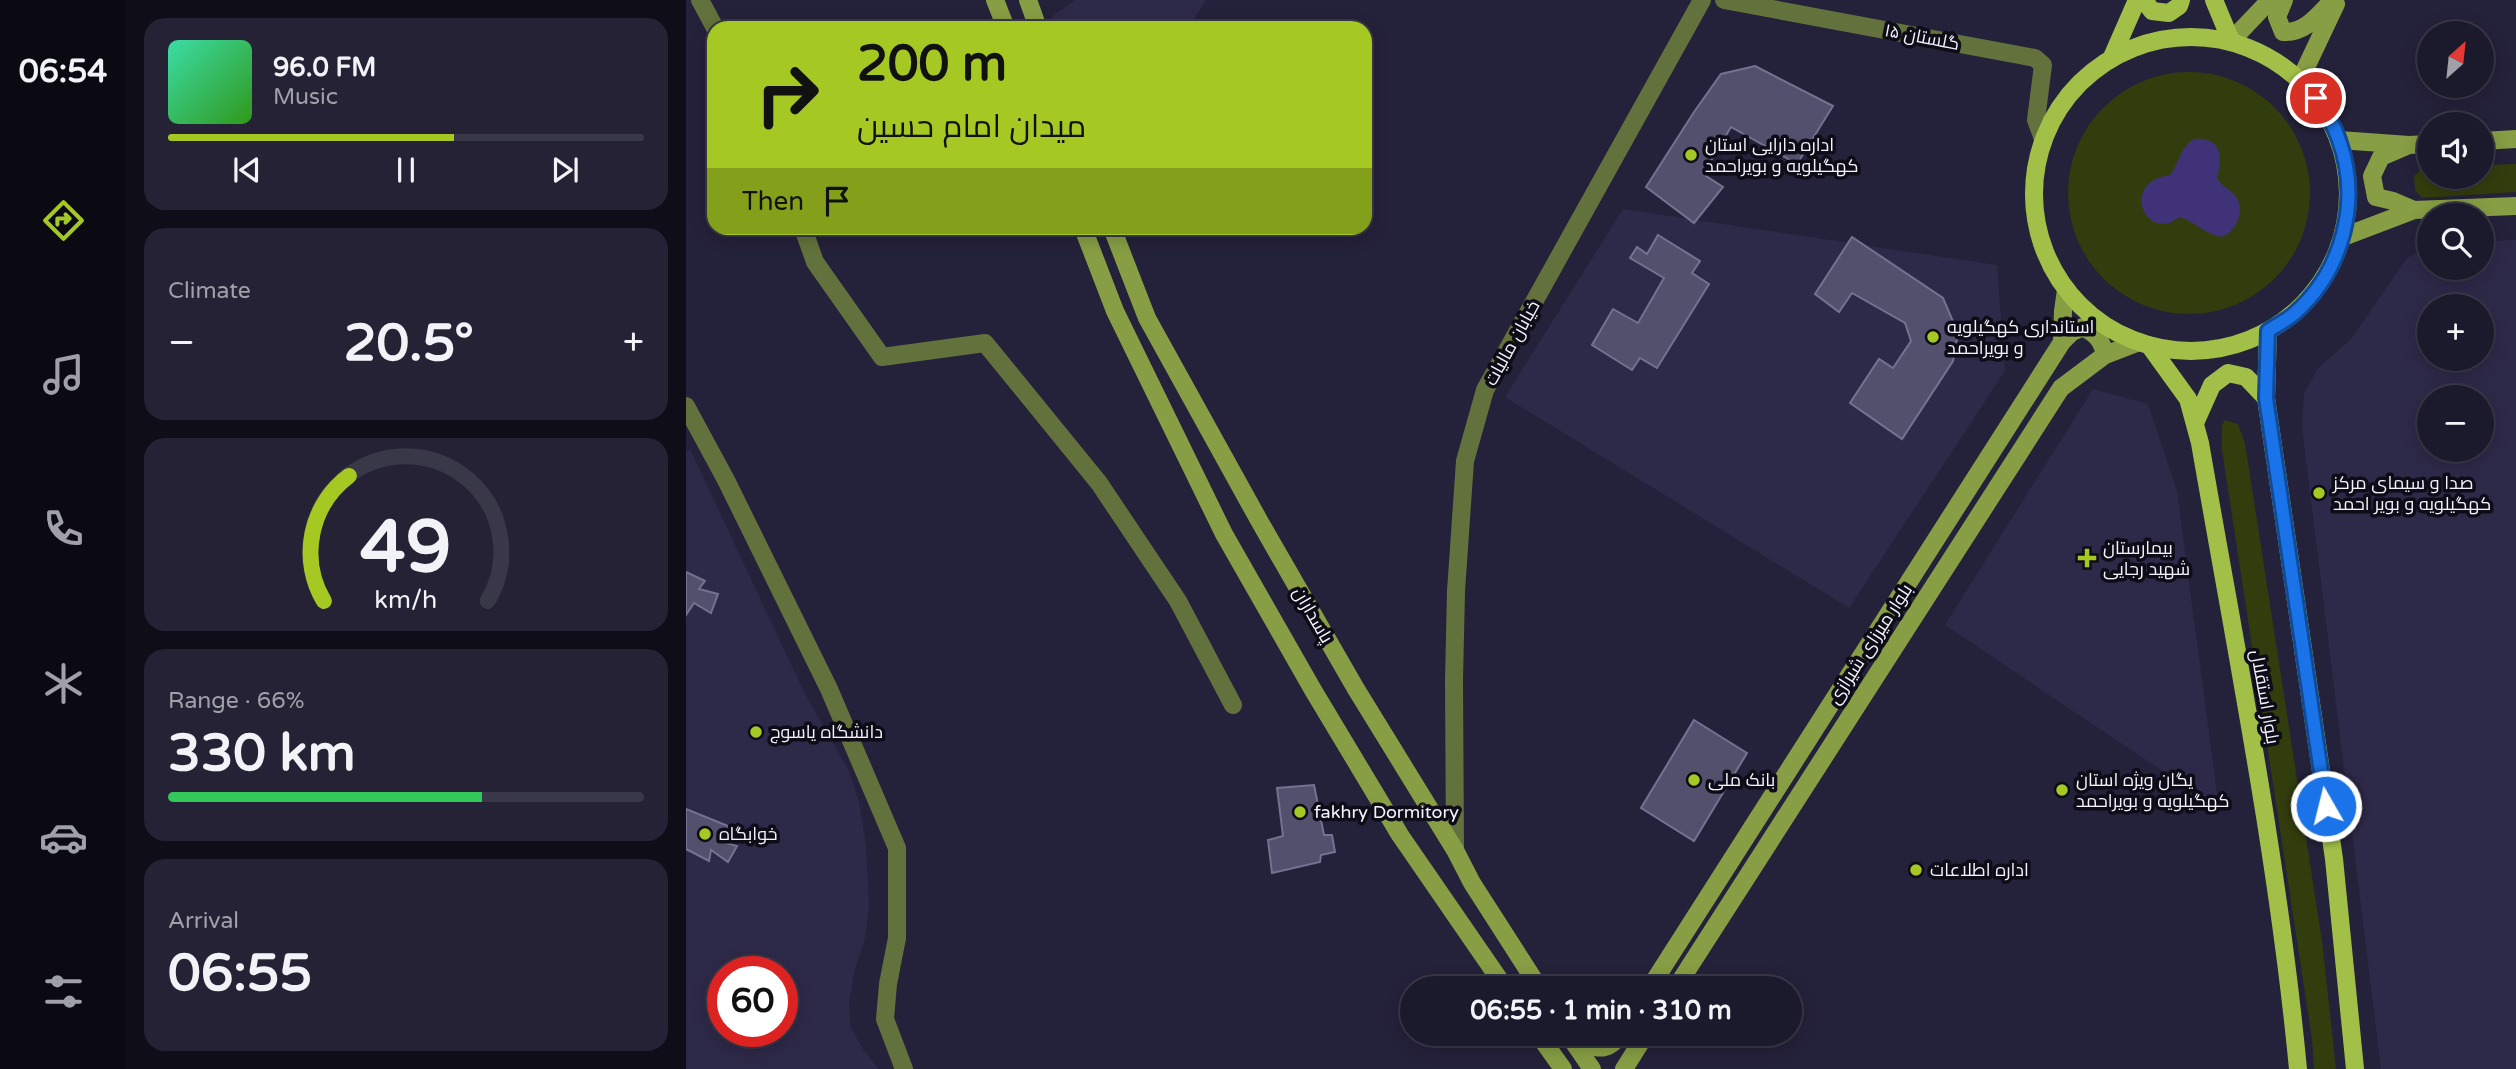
<!DOCTYPE html>
<html lang="en">
<head>
<meta charset="utf-8">
<style>
	body { margin:0; font-family:"Varela Round",Cairo,sans-serif; background:#242234; color:#f1f3f6; height:100vh; display:flex; flex-direction:column; font-size:26px; white-space:nowrap }
	* { box-sizing:border-box; margin:0 }
	p { font-size:23px; color:#a0a0a9 }
	.icon { flex:none; width:38px; height:38px; fill:none; stroke:currentColor; stroke-width:2; stroke-linecap:round; stroke-linejoin:round }
	.map { position:relative; flex:1; overflow:hidden }
	.details { display:flex; flex-direction:column; gap:18px; padding:18px; background:#0f0e18; width:560px }
	.details>* { flex:none }
	.top-card { position:absolute; left:21px; top:21px; width:665px; height:214px; border-radius:21px; box-shadow:0 4px 18px #0003,0 0 0 2px #393848; background:#a6c822; color:#111; overflow:hidden }
	.needle { width:46px; rotate:27deg }
	.controls { position:absolute; left:1731px; top:21px; display:grid; gap:14px }
	.controls a { display:grid; place-items:center; width:77px; height:77px; border-radius:50%; background:#1b192c; box-shadow:0 4px 18px #0003,0 0 0 2px #393848; font-size:35px }
	.speed { position:absolute; left:21px; top:956px; display:flex; gap:14px; font-size:35px; font-weight:700; text-align:center }
	.speed>* { display:grid; place-content:center; width:91px; height:91px; border-radius:50%; background:#1b192c; box-shadow:0 4px 18px #0003,0 0 0 2px #393848; line-height:1 }
	.speed .limit { border:10px solid #d22; background:#fff; color:#111 }
	.pin { position:absolute; display:grid; place-items:center; width:60px; height:60px; color:#fff; margin:-30px; border:4px solid #fff; border-radius:50%; box-shadow:0 2px 7px #0007 }
	.me { position:absolute; width:77px; margin:-38px; rotate:352deg; stroke-linejoin:round; filter:drop-shadow(0 0 5px #0008) }
	.turn { display:flex; align-items:center; gap:24px; height:147px; padding:0 35px; font-size:32px }
	.turn .icon { width:91px; height:91px; stroke-width:2.5 }
	.turn b { display:block; font-size:49px; line-height:60px }
	.then { display:flex; align-items:center; height:66px; padding:0 35px; background:#0003; gap:14px; font-size:26px }
	.big { font-size:52px; font-weight:700; line-height:1.1 }
	.details .widget { flex:1; display:flex; flex-direction:column; justify-content:center; gap:10px; min-width:0; padding:0 24px; border-radius:21px; background:#242234 }
	.details .dial { align-items:center; gap:0 }
	.dial svg { height:182px; overflow:visible; fill:none; stroke:#393848; stroke-width:7; stroke-linecap:round; text-anchor:middle }
	.dial text { fill:#f1f3f6; stroke:none }
	.song { display:flex; align-items:center; gap:21px }
	.cover { width:84px; height:84px; border-radius:10px; background:linear-gradient(135deg,hsl(160 70% 55%),hsl(110 70% 35%)) }
	.played { height:7px; border-radius:4px; background:linear-gradient(90deg,#a6c822 60%,#393848 60%) }
	.keys { display:flex; justify-content:space-around; direction:ltr }
	.heat { display:flex; justify-content:space-between; align-items:center; font-size:38px; direction:ltr }
	.charge { height:10px; border-radius:5px; background:linear-gradient(90deg,#34c759 66%,#393848 0) }
	.trip { position:absolute; left:714px; top:976px; width:402px; height:70px; border-radius:35px; background:#1b192c; box-shadow:0 4px 18px #0003,0 0 0 2px #393848; font-weight:700; line-height:70px; text-align:center }
	main { display:flex; flex:1; min-height:0 }
	.dock { display:flex; flex-direction:column; width:126px; justify-content:space-around; align-items:center; background:#0b0a12; color:#a0a0a9 }
	.dock .icon { width:49px; height:49px }
	.dock .on { color:#a6c822 }
	.dock b { font-size:32px; color:#f1f3f6 }
	.map>svg:first-child { display:block }
	.built { fill:#2d2948; fill-rule:evenodd }
	.green { fill:#323d0d }
	.water { fill:#403279 }
	.building { fill:#52506c; stroke:#757290; stroke-width:2 }
	.lines { fill:none; stroke-linecap:round; stroke-linejoin:round }
	.minor { stroke:#63723c; stroke-width:18 }
	.secondary { stroke:#879e44; stroke-width:18 }
	.primary { stroke:#a2c048; stroke-width:18 }
	.route-casing { stroke:#114b97; stroke-width:18 }
	.route { stroke:#1a73e8; stroke-width:12 }
	.poi-dot { fill:#a6c822; stroke:#0d0c17; stroke-width:2.5 }
	.labels { text-anchor:middle; dominant-baseline:central; stroke-width:7; stroke-linejoin:round; paint-order:stroke }
	.street-label { font-size:18px; fill:#f4f4fe; stroke:#0d0c17 }
	.poi-label { font-size:18px; fill:#f4f4fe; stroke:#0d0c17; text-anchor:start }
</style>
</head>
<body>
<main>
<nav class="dock">
<b>06:54</b>
<svg class="icon on" aria-label="directions" viewBox="0 0 24 24"><path d="M12 3l9 9-9 9-9-9zM9 14v-3h6M13 9l2 2-2 2"/></svg>
<svg class="icon" aria-label="music" viewBox="0 0 24 24"><path d="M9 18V5l10-2v13"/><circle cx="6" cy="18" r="3"/><circle cx="16" cy="16" r="3"/></svg>
<svg class="icon" aria-label="phone" viewBox="0 0 24 24"><path d="M5 4h4l2 5-3 2q2 4 5 5l2-3 5 2v4C11 20 4 13 5 4z"/></svg>
<svg class="icon" aria-label="climate" viewBox="0 0 24 24"><path d="M12 3v18M4 7l16 10M4 17L20 7"/></svg>
<svg class="icon" aria-label="car" viewBox="0 0 24 24"><path d="M5 17H2v-5l4-1 3-4h7l3 4 3 1v5h-3M9 17h6M6 11h13"/><circle cx="7" cy="17" r="2"/><circle cx="17" cy="17" r="2"/></svg>
<svg class="icon" aria-label="filters" viewBox="0 0 24 24"><path d="M4 7h16M4 17h16"/><circle cx="9" cy="7" r="2"/><circle cx="15" cy="17" r="2"/></svg>
</nav>
<section class="details">
<div class="widget">
<div class="song"><i class="cover"></i><div><b>96.0 FM</b><p>Music</p></div></div>
<div class="played"></div>
<div class="keys"><svg class="icon" aria-label="previous" viewBox="0 0 24 24"><path d="M18 5L8 12l10 7zM5 5v14"/></svg><svg class="icon" aria-label="pause" viewBox="0 0 24 24"><path d="M8 5v14M16 5v14"/></svg><svg class="icon" aria-label="next" viewBox="0 0 24 24"><path d="M6 5l10 7-10 7zM19 5v14"/></svg></div>
</div>
<div class="widget"><p>Climate</p>
<div class="heat"><a>−</a><b class="big">20.5°</b><a>+</a></div>
</div>
<div class="widget dial"><svg viewBox="0 0 100 80">
<path d="M14 69A42 42 0 1 1 86 69"/>
<path d="M14 69A42 42 0 0 1 25 14" stroke="#a6c822"/>
<text x="50" y="56" font-size="32" font-weight="700">49</text>
<text x="50" y="72" font-size="11">km/h</text>
</svg></div>
<div class="widget"><p>Range · 66%</p><b class="big">330 km</b><div class="charge"></div></div>
<div class="widget"><p>Arrival</p><b class="big">06:55</b></div>
</section>
<div class="map">
<svg width="1830" height="1069" viewBox="0 0 1830 1069">
	<rect width="100%" height="100%" fill="#24213a"/>
	<path class="built" d="M 389,0 L 520,0 L 503,28 L 370,28 L 365,17 Z
		M 937,209 L 1311,265 L 1319,371 L 1163,608 L 819,397 Z
		M 1830,240 L 1830,1069 L 1695,1069 L 1616,427 L 1618,394 L 1632,368 L 1665,339 L 1721,258 L 1743,246 L 1743,268 L 1796,268 L 1796,241 ZM 1796,306 L 1796,359 L 1743,359 L 1743,306 ZM 1796,397 L 1796,450 L 1743,450 L 1743,397 Z
		M 1407,389 L 1462,404 L 1491,491 L 1533,809 L 1259,625 Z
		M 4,449 L 119,694 L 162,769 L 172,797 L 180,845 L 183,907 L 179,938 L 168,972 L 163,1004 L 165,1028 L 178,1051 L 193,1069 L 0,1069 L 0,451 ZM 37,971 L 96,971 L 96,1031 L 37,1031 Z"/>
	<path class="green" d="M1382 193a121 121 0 1 1 242 0a121 121 0 1 1-242 0Z
		M 1830,164 L 1830,192 L 1736,198 L 1729,190 L 1728,176 L 1734,170 L 1743,170 L 1743,177 L 1796,177 L 1796,165 Z
		M 1539,420 L 1552,424 L 1559,443 L 1636,941 L 1650,1069 L 1628,1069 L 1626,1039 L 1536,450 L 1536,425 Z"/>
	<path class="water" d="M 1508,139 C 1536,137 1537,157 1531,178 C 1536,187 1541,187 1547,193 C 1561,207 1552,230 1536,237 C 1518,234 1509,221 1493,217 C 1461,244 1432,182 1484,175 C 1494,163 1493,148 1508,139 Z"/>
	<path class="building" d="M 1069,66 L 1147,106 L 1111,164 L 1045,127 L 1017,174 L 1037,187 L 1008,223 L 960,187 L 1008,112 L 1035,74 Z
		M 972,235 L 1014,261 L 1006,273 L 1023,284 L 971,368 L 954,358 L 946,370 L 906,345 L 927,309 L 952,323 L 978,278 L 944,258 L 951,247 L 961,254 Z
		M 1166,237 L 1257,298 L 1272,333 L 1267,361 L 1216,439 L 1164,403 L 1193,359 L 1207,368 L 1225,341 L 1219,323 L 1166,293 L 1153,312 L 1129,294 Z
		M 0,572 L 19,581 L 13,589 L 32,594 L 25,613 L 8,603 L 0,615 Z
		M 1008,720 L 1061,753 L 1008,841 L 955,808 Z
		M 628,785 L 638,835 L 646,835 L 649,852 L 635,855 L 634,862 L 586,873 L 582,840 L 597,836 L 591,788 Z
		M 0,809 L 42,826 L 34,841 L 51,846 L 42,862 L 25,850 L 23,861 L 0,849 Z"/>
	<g class="lines">
		<path class="minor" d="M 14,0 L 29,28
			M 1038,0 L 1349,58 L 1357,65 L 1350,120 L 1357,139
			M 117,228 L 129,262 L 196,357 L 299,343 L 413,483 L 492,601 L 547,705
			M 0,406 L 40,480 L 143,689 L 211,848 L 211,938 L 202,984 L 199,1019 L 218,1069
			M 769,850 L 768,680 L 770,591 L 779,461 L 799,390 L 1016,0"/>
		<path class="secondary" d="M 309,0 L 320,28
			M 342,0 L 352,28
			M 1598,0 L 1591,17 L 1597,32 C 1620,33 1632,15 1647,0
			M 1545,41 L 1584,0
			M 1614,80 L 1650,4
			M 1653,140 L 1723,145 L 1743,144
			M 1796,141 L 1830,139
			M 1723,145 L 1695,157 L 1686,176 L 1690,197 L 1707,201 L 1728,210
			M 397,228 L 429,311 L 538,534 L 627,690 L 714,835 L 820,989
			M 426,228 L 461,318 L 575,524 L 670,689 L 769,850 L 786,883 L 854,989
			M 1657,237 L 1728,210 L 1830,206
			M 1376,342 L 1386,332 L 1397,327 C 1410,334 1416,340 1419,355
			M 963,989 L 1376,342 L 1377,311 L 1380,290
			M 989,989 L 1375,388 L 1419,355 L 1453,342
			M 852,1034 L 877,1069
			M 883,1036 C 902,1046 920,1057 934,1034
			M 886,1040 L 906,1069
			M 938,1069 L 960,1034"/>
		<path class="primary" d="M 1458,0 L 1466,11 L 1483,13 L 1493,6 L 1495,0
			M 1528,0 L 1545,41
			M1348 194a157 157 0 1 1 314 0a157 157 0 1 1-314 0Z
			M 1426,57 L 1451,0
			M 1582,331 L 1580,398 L 1648,859 L 1669,1069
			M 1463,345 L 1502,399 L 1514,443 C 1550,651 1592,859 1612,1069
			M 1509,423 L 1526,385 L 1542,373 L 1560,377 L 1580,398"/>
	</g>
	<g class="lines">
		<g class="route-casing">
			<path id="route" d="M 1630,98 C 1639,111 1648,125 1653,140 C 1675,201 1657,270 1609,313 C 1601,320 1591,325 1582,331 L 1580,398 L 1640,806"/>
		</g>
		<use href="#route" class="route"/>
	</g>
	<g class="poi-dot">
		<circle cx="1005" cy="155" r="7"/>
		<circle cx="1247" cy="337" r="7"/>
		<circle cx="1633" cy="493" r="7"/>
		<path d="M1397.5 547.5h7v7h7v7h-7v7h-7v-7h-7v-7h7z"/>
		<circle cx="70" cy="732" r="7"/>
		<circle cx="1008" cy="780" r="7"/>
		<circle cx="1376" cy="790" r="7"/>
		<circle cx="614" cy="812" r="7"/>
		<circle cx="19" cy="834" r="7"/>
		<circle cx="1230" cy="870" r="7"/>
	</g>
	<g class="labels">
		<g class="street-label">
			<text transform="translate(1236 37) rotate(11)">گلستان ۱۵</text>
			<text transform="translate(826 343) rotate(-61)">خیابان مالیات</text>
			<text transform="translate(627 615) rotate(60)">پاسداران</text>
			<text transform="translate(1184 644) rotate(-57)">بلوار میرزای شیرازی</text>
			<text transform="translate(1579 697) rotate(80)">بلوار استقلال</text>
		</g>
		<g class="poi-label">
			<text x="1019" y="145">اداره دارایی استان<tspan x="1019" dy="21">کهگیلویه و بویراحمد</tspan></text>
			<text x="1261" y="327">استانداری کهگیلویه<tspan x="1261" dy="21">و بویراحمد</tspan></text>
			<text x="1647" y="483">صدا و سیمای مرکز<tspan x="1647" dy="21">کهگیلویه و بویر احمد</tspan></text>
			<text x="1417" y="548">بیمارستان<tspan x="1417" dy="21">شهید رجایی</tspan></text>
			<text x="84" y="732">دانشگاه یاسوج</text>
			<text x="1022" y="780">بانک ملی</text>
			<text x="1390" y="780">یگان ویژه استان<tspan x="1390" dy="21">کهگیلویه و بویراحمد</tspan></text>
			<text x="628" y="812">fakhry Dormitory</text>
			<text x="33" y="834">خوابگاه</text>
			<text x="1244" y="870">اداره اطلاعات</text>
		</g>
	</g>
</svg>
<div class="controls">
<a><svg class="needle" viewBox="-14 -14 28 28"><path d="M0-13l5 13h-10z" fill="#e53935"/><path d="M0 13l5-13h-10z" fill="#a0a0a9"/></svg></a>
<a><svg class="icon" aria-label="sound" viewBox="0 0 24 24"><path d="M4 9h4l5-4v14l-5-4H4zM17 9q2 3 0 6"/></svg></a>
<a><svg class="icon" aria-label="search" viewBox="0 0 24 24"><circle cx="10" cy="10" r="6"/><path d="M15 15l6 6"/></svg></a>
<a>+</a>
<a>−</a>
</div>
<div class="speed"><div class="limit">60</div></div>
<div class="pin" style="left:1630px;top:98px;background:#d93025"><svg class="icon" aria-label="arrive" viewBox="0 0 24 24"><path d="M6 21V4h12l-3 4 3 4H6"/></svg></div>
<svg class="me" style="left:1640px;top:806px" viewBox="-20 -20 40 40"><circle r="17" fill="#1a73e8" stroke="#fff" stroke-width="3"/><path d="M0-11L8 9 0 5-8 9z" fill="#fff"/></svg>
<div class="trip">06:55 · 1 min · 310 m</div>
<div class="top-card">
<div class="turn"><svg class="icon" aria-label="right" viewBox="0 0 24 24"><path d="M7 20v-9h11M14 6l5 5-5 5"/></svg><div><b>200 m</b>میدان امام حسین</div></div>
<div class="then">Then<svg class="icon" aria-label="arrive" viewBox="0 0 24 24"><path d="M6 21V4h12l-3 4 3 4H6"/></svg></div>
</div>
</div>
</main>
</body>
</html>
